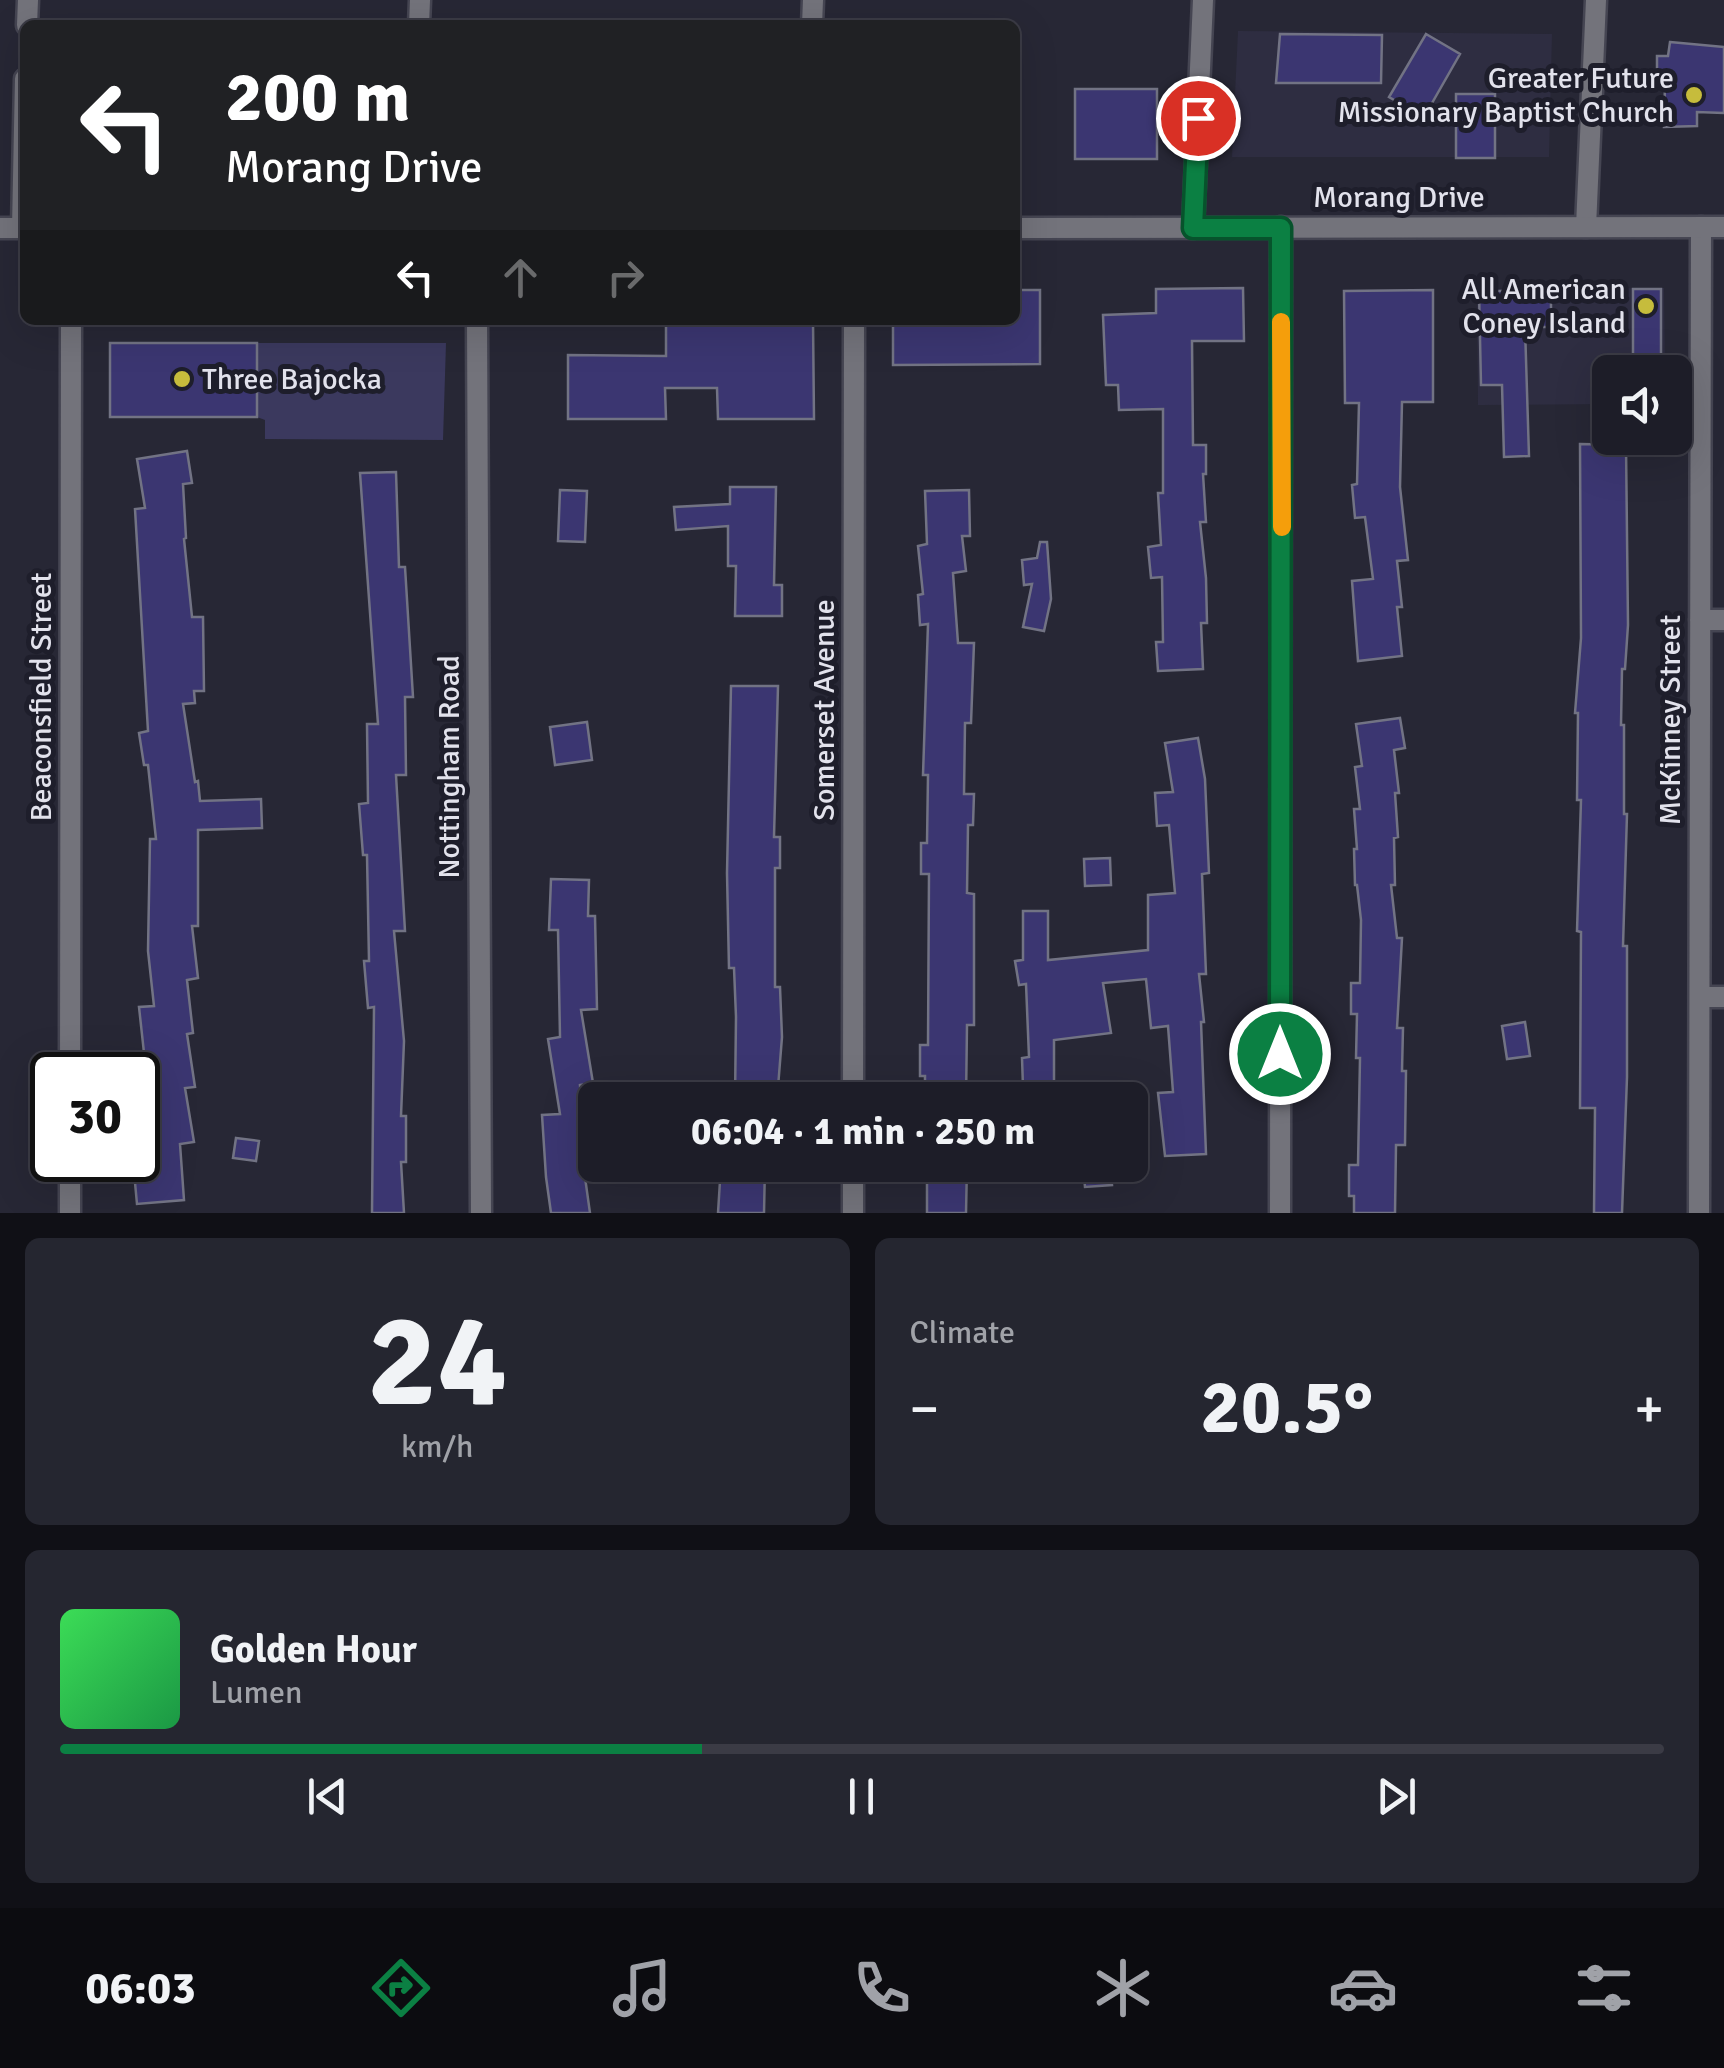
<!DOCTYPE html>
<html lang="en">
<head>
<meta charset="utf-8">
<style>
	body { margin:0; font-family:Signika,sans-serif; background:#252630; color:#f1f3f6; height:100vh; display:flex; flex-direction:column; font-size:38px; white-space:nowrap }
	* { box-sizing:border-box; margin:0 }
	p { font-size:32px; color:#a0a2a8 }
	.icon { flex:none; width:55px; height:55px; fill:none; stroke:currentColor; stroke-width:2; stroke-linecap:round; stroke-linejoin:round }
	.map { position:relative; height:1213px; overflow:hidden }
	.side { display:flex; flex-direction:column; gap:25px; padding:25px; background:#101016; flex:1 }
	.side>* { flex:none }
	.guide { position:absolute; left:20px; top:20px; width:1000px; height:305px; border-radius:15px; box-shadow:0 10px 40px #0002,0 0 0 2px #3b3b45; background:#202124; color:#fff; overflow:hidden }
	.fabs { position:absolute; left:1592px; top:355px; display:grid; gap:20px }
	.fabs a { display:grid; place-items:center; width:100px; height:100px; border-radius:15px; background:#1d1d28; box-shadow:0 10px 40px #0002,0 0 0 2px #3b3b45; font-size:50px }
	.speed { position:absolute; left:30px; top:1052px; display:flex; gap:20px; font-size:50px; font-weight:700; text-align:center }
	.speed>* { display:grid; place-content:center; width:130px; height:130px; border-radius:50%; background:#1d1d28; box-shadow:0 10px 40px #0002,0 0 0 2px #3b3b45; line-height:1 }
	.speed .limit { border:5px solid #111; border-radius:15px; background:#fff; color:#111 }
	.pin { position:absolute; display:grid; place-items:center; width:85px; height:85px; color:#fff; margin:-42px; border:5px solid #fff; border-radius:50%; box-shadow:0 2px 10px #0007 }
	.me { position:absolute; width:110px; margin:-55px; rotate:0deg; stroke-linejoin:round; filter:drop-shadow(0 0 8px #0008) }
	.turn { display:flex; align-items:center; gap:35px; height:210px; padding:0 40px; font-size:45px }
	.turn .icon { width:130px; height:130px; stroke-width:2.5 }
	.turn b { display:block; font-size:70px; line-height:85px }
	.lanes { display:flex; align-items:center; height:95px; padding:0 40px; background:#0003; justify-content:center; gap:50px; direction:ltr }
	.lanes .off { opacity:.35 }
	.big { font-size:75px; font-weight:700; line-height:1.1 }
	.side .tile { flex:1; display:flex; flex-direction:column; justify-content:center; gap:15px; min-width:0; padding:0 35px; border-radius:15px; background:#252630 }
	.side .dial { align-items:center; gap:0 }
	.dial b { font-size:130px; line-height:1 }
	.song { display:flex; align-items:center; gap:30px }
	.cover { width:120px; height:120px; border-radius:15px; background:linear-gradient(135deg,hsl(130 70% 55%),hsl(140 70% 35%)) }
	.played { height:10px; border-radius:5px; background:linear-gradient(90deg,#0b8043 40%,#3b3b45 40%) }
	.keys { display:flex; justify-content:space-around; direction:ltr }
	.heat { display:flex; justify-content:space-between; align-items:center; font-size:55px; direction:ltr }
	.side .tiles { flex:1; display:grid; gap:25px; grid-template-columns:1fr 1fr }
	.tile:last-child { grid-column:span 2 }
	.trip { position:absolute; left:578px; top:1082px; width:570px; height:100px; border-radius:15px; background:#1d1d28; box-shadow:0 10px 40px #0002,0 0 0 2px #3b3b45; font-weight:700; line-height:100px; text-align:center }
	.menu { display:flex; height:160px; justify-content:space-around; align-items:center; background:#0c0c10; color:#a0a2a8 }
	.menu .icon { width:70px; height:70px }
	.menu .active { color:#0b8043 }
	.menu b { font-size:45px; color:#f1f3f6 }
	.map>svg:first-child { display:block }
	.built { fill:#2e2d41 }
	.green { fill:#3b395e }
	.building { fill:#3b3671; stroke:#727384; stroke-width:2.5 }
	.lines { fill:none; stroke-linecap:round; stroke-linejoin:round }
	.minor-casing { stroke:#454552; stroke-width:25 }
	.tertiary-casing { stroke:#454552; stroke-width:25 }
	.minor { stroke:#73737b; stroke-width:20 }
	.tertiary { stroke:#73737b; stroke-width:20 }
	.route-casing { stroke:#07532c; stroke-width:25 }
	.route { stroke:#0b8043; stroke-width:18 }
	.slow { stroke:#f59e0b; stroke-width:18 }
	.poi-dot { fill:#c6bc3c; stroke:#1e1e2b; stroke-width:4 }
	.labels { text-anchor:middle; dominant-baseline:central; stroke-width:10; stroke-linejoin:round; paint-order:stroke }
	.poi-label { font-size:30px; fill:#e2e2ec; stroke:#1e1e2b; text-anchor:end }
	.street-label { font-size:30px; fill:#e2e2ec; stroke:#1e1e2b }
</style>
</head>
<body>
<div class="map">
<svg width="1724" height="1213" viewBox="0 0 1724 1213">
	<rect width="100%" height="100%" fill="#272735"/>
	<path class="built" d="M 1238,31 L 1552,34 L 1549,157 L 1232,157 Z
		M 1664,288 L 1665,372 L 1610,372 L 1610,404 L 1478,405 L 1477,289 Z"/>
	<path class="green" d="M 257,343 L 446,343 L 443,440 L 265,439 L 265,420 L 257,417 Z"/>
	<path class="building" d="M 1280,34 L 1382,35 L 1381,83 L 1276,83 Z
		M 1426,34 L 1460,54 L 1424,117 L 1389,97 Z
		M 1670,42 L 1724,47 L 1724,113 L 1697,112 L 1697,126 L 1664,127 L 1665,83 L 1657,82 L 1657,56 L 1668,56 Z
		M 1075,89 L 1157,89 L 1157,159 L 1075,159 Z
		M 1456,94 L 1495,94 L 1495,158 L 1456,158 Z
		M 1243,288 L 1244,341 L 1192,341 L 1193,445 L 1206,445 L 1206,474 L 1203,474 L 1206,522 L 1200,522 L 1206,578 L 1207,623 L 1201,623 L 1203,669 L 1158,671 L 1156,642 L 1163,642 L 1162,577 L 1151,578 L 1148,547 L 1161,545 L 1158,493 L 1163,493 L 1163,409 L 1119,410 L 1118,385 L 1106,385 L 1103,315 L 1156,313 L 1156,289 Z
		M 1633,289 L 1661,289 L 1661,365 L 1633,366 Z
		M 1015,290 L 1040,290 L 1040,364 L 893,365 L 893,320 L 1015,320 Z
		M 1433,290 L 1433,402 L 1402,402 L 1400,487 L 1408,560 L 1397,561 L 1402,607 L 1397,607 L 1402,656 L 1358,661 L 1352,581 L 1373,579 L 1365,517 L 1355,518 L 1352,485 L 1357,484 L 1359,403 L 1345,403 L 1344,291 Z
		M 1479,291 L 1551,291 L 1551,327 L 1525,327 L 1529,456 L 1504,457 L 1502,385 L 1481,385 Z
		M 666,320 L 813,320 L 814,419 L 718,419 L 717,388 L 665,388 L 666,419 L 568,419 L 568,355 L 666,356 Z
		M 110,343 L 257,343 L 257,417 L 110,417 Z
		M 1580,444 L 1626,445 L 1628,625 L 1625,669 L 1622,669 L 1621,725 L 1624,725 L 1624,814 L 1627,814 L 1623,946 L 1627,946 L 1627,1077 L 1622,1213 L 1594,1213 L 1595,1108 L 1580,1108 L 1581,932 L 1577,931 L 1581,800 L 1577,800 L 1578,713 L 1575,713 L 1581,638 Z
		M 187,451 L 192,483 L 183,484 L 186,538 L 184,539 L 192,617 L 203,617 L 204,691 L 194,691 L 195,703 L 183,704 L 195,782 L 198,781 L 200,801 L 261,799 L 262,828 L 198,830 L 198,926 L 192,926 L 198,978 L 187,980 L 193,1033 L 187,1034 L 195,1087 L 185,1088 L 194,1142 L 180,1144 L 184,1200 L 137,1204 L 134,1172 L 148,1171 L 140,1119 L 145,1118 L 136,1063 L 145,1062 L 139,1007 L 154,1006 L 148,951 L 150,839 L 156,839 L 148,765 L 144,765 L 139,733 L 148,731 L 135,509 L 145,508 L 137,459 Z
		M 396,472 L 399,567 L 405,567 L 413,697 L 405,697 L 406,775 L 396,775 L 405,931 L 394,931 L 404,1041 L 401,1116 L 406,1116 L 406,1162 L 401,1162 L 404,1213 L 372,1213 L 374,1007 L 368,1008 L 364,961 L 369,961 L 367,855 L 363,855 L 359,804 L 368,803 L 367,724 L 378,724 L 360,473 Z
		M 730,487 L 776,487 L 774,585 L 782,585 L 782,616 L 735,616 L 736,566 L 728,566 L 728,526 L 676,530 L 674,507 L 730,504 Z
		M 560,490 L 587,491 L 585,542 L 558,541 Z
		M 969,490 L 970,536 L 962,536 L 966,571 L 953,573 L 958,643 L 974,643 L 971,723 L 965,723 L 964,794 L 974,794 L 973,825 L 968,825 L 967,893 L 974,894 L 974,1025 L 967,1025 L 966,1100 L 925,1100 L 925,1076 L 920,1076 L 920,1045 L 928,1045 L 929,874 L 921,874 L 921,843 L 927,843 L 928,775 L 923,775 L 928,624 L 920,625 L 918,595 L 923,594 L 918,546 L 927,544 L 925,491 Z
		M 1040,542 L 1047,542 L 1051,599 L 1044,631 L 1023,627 L 1032,584 L 1024,585 L 1022,560 L 1037,558 Z
		M 731,686 L 778,686 L 774,837 L 780,837 L 780,868 L 775,868 L 775,987 L 780,987 L 782,1037 L 777,1100 L 735,1100 L 736,1017 L 734,968 L 729,968 L 727,873 Z
		M 1400,718 L 1405,748 L 1394,750 L 1399,793 L 1395,793 L 1398,837 L 1394,838 L 1395,885 L 1391,885 L 1397,938 L 1402,938 L 1397,1028 L 1403,1028 L 1402,1071 L 1406,1071 L 1405,1145 L 1396,1145 L 1395,1213 L 1354,1213 L 1354,1196 L 1349,1196 L 1349,1165 L 1358,1165 L 1360,1058 L 1356,1058 L 1357,1014 L 1351,1014 L 1351,983 L 1360,983 L 1361,920 L 1357,885 L 1355,885 L 1354,849 L 1357,849 L 1354,809 L 1360,809 L 1355,767 L 1362,766 L 1356,724 Z
		M 587,722 L 592,760 L 555,765 L 550,727 Z
		M 1198,738 L 1205,779 L 1209,873 L 1202,874 L 1206,974 L 1199,974 L 1204,1022 L 1201,1022 L 1206,1154 L 1165,1156 L 1158,1093 L 1173,1092 L 1168,1026 L 1151,1028 L 1146,979 L 1103,983 L 1111,1033 L 1054,1040 L 1054,1086 L 1023,1087 L 1022,1058 L 1029,1057 L 1026,984 L 1019,985 L 1015,961 L 1023,960 L 1023,911 L 1048,911 L 1048,960 L 1148,950 L 1148,895 L 1175,893 L 1169,825 L 1157,826 L 1155,793 L 1173,792 L 1165,743 Z
		M 1110,858 L 1111,885 L 1085,886 L 1084,859 Z
		M 551,879 L 589,880 L 588,916 L 595,916 L 597,1009 L 581,1010 L 593,1083 L 580,1085 L 586,1163 L 583,1163 L 590,1213 L 551,1213 L 546,1177 L 542,1115 L 560,1114 L 548,1039 L 560,1037 L 558,930 L 549,930 Z
		M 1525,1022 L 1530,1056 L 1507,1059 L 1502,1026 Z
		M 236,1138 L 259,1141 L 256,1161 L 233,1158 Z
		M 721,1165 L 765,1165 L 764,1213 L 718,1213 Z
		M 927,1165 L 967,1165 L 966,1213 L 927,1213 Z
		M 1083,1165 L 1110,1165 L 1112,1185 L 1085,1187 Z"/>
	<g class="lines">
		<g class="minor-casing">
			<path id="minor" d="M 27,25 L 28,0
				M 419,25 L 420,0
				M 812,25 L 813,0
				M 1586,227 L 1596,0
				M 22,228 L 25,79
				M 1193,228 L 1203,0
				M 477,320 L 481,1213
				M 1700,620 L 1724,620
				M 1700,997 L 1724,997
				M 70,1075 L 71,320
				M 853,1100 L 854,320
				M 70,1213 L 70,1160
				M 853,1213 L 853,1165
				M 1280,1213 L 1281,227
				M 1699,1213 L 1701,227"/>
		</g>
		<g class="tertiary-casing">
			<path id="tertiary" d="M 0,228 L 25,228
				M 1015,228 L 1724,227"/>
		</g>
		<use href="#minor" class="minor"/>
		<use href="#tertiary" class="tertiary"/>
	</g>
	<g class="lines">
		<g class="route-casing">
			<path id="route" d="M 1198,118 L 1193,228 L 1281,228 L 1280,1054"/>
		</g>
		<use href="#route" class="route"/>
		<path class="slow" d="M 1281,322 L 1282,527"/>
	</g>
	<g class="poi-dot">
		<circle cx="1694" cy="95" r="10"/>
		<circle cx="1646" cy="306" r="10"/>
		<circle cx="182" cy="379" r="10"/>
	</g>
	<g class="labels">
		<g class="poi-label">
			<text x="1674" y="78">Greater Future<tspan x="1674" dy="34">Missionary Baptist Church</tspan></text>
			<text x="1626" y="289">All American<tspan x="1626" dy="34">Coney Island</tspan></text>
			<text x="202" y="379" text-anchor="start">Three Bajocka</text>
		</g>
		<g class="street-label">
			<text x="1399" y="197">Morang Drive</text>
			<text transform="translate(41 697) rotate(-90)">Beaconsfield Street</text>
			<text transform="translate(824 710) rotate(-90)">Somerset Avenue</text>
			<text transform="translate(1670 720) rotate(-90)">McKinney Street</text>
			<text transform="translate(449 767) rotate(-90)">Nottingham Road</text>
		</g>
	</g>
</svg>
<div class="fabs">
<a><svg class="icon" aria-label="sound" viewBox="0 0 24 24"><path d="M4 9h4l5-4v14l-5-4H4zM17 9q2 3 0 6"/></svg></a>
</div>
<div class="speed"><div class="limit">30</div></div>
<div class="pin" style="left:1198px;top:118px;background:#d93025"><svg class="icon" aria-label="arrive" viewBox="0 0 24 24"><path d="M6 21V4h12l-3 4 3 4H6"/></svg></div>
<svg class="me" style="left:1280px;top:1054px" viewBox="-20 -20 40 40"><circle r="17" fill="#0b8043" stroke="#fff" stroke-width="3"/><path d="M0-11L8 9 0 5-8 9z" fill="#fff"/></svg>
<div class="trip">06:04 · 1 min · 250 m</div>
<div class="guide">
<div class="turn"><svg class="icon" aria-label="left" viewBox="0 0 24 24"><path d="M17 20v-9H6M10 6l-5 5 5 5"/></svg><div><b>200 m</b>Morang Drive</div></div>
<div class="lanes"><svg class="icon" aria-label="left" viewBox="0 0 24 24"><path d="M17 20v-9H6M10 6l-5 5 5 5"/></svg><svg class="icon off" aria-label="ahead" viewBox="0 0 24 24"><path d="M12 20V5M6 11l6-6 6 6"/></svg><svg class="icon off" aria-label="right" viewBox="0 0 24 24"><path d="M7 20v-9h11M14 6l5 5-5 5"/></svg></div>
</div>
</div>
<section class="side">
<div class="tiles">
<div class="tile dial"><b>24</b><p>km/h</p></div>
<div class="tile"><p>Climate</p>
<div class="heat"><a>−</a><b class="big">20.5°</b><a>+</a></div>
</div>
<div class="tile">
<div class="song"><i class="cover"></i><div><b>Golden Hour</b><p>Lumen</p></div></div>
<div class="played"></div>
<div class="keys"><svg class="icon" aria-label="previous" viewBox="0 0 24 24"><path d="M18 5L8 12l10 7zM5 5v14"/></svg><svg class="icon" aria-label="pause" viewBox="0 0 24 24"><path d="M8 5v14M16 5v14"/></svg><svg class="icon" aria-label="next" viewBox="0 0 24 24"><path d="M6 5l10 7-10 7zM19 5v14"/></svg></div>
</div>
</div>
</section>
<nav class="menu">
<b>06:03</b>
<svg class="icon active" aria-label="directions" viewBox="0 0 24 24"><path d="M12 3l9 9-9 9-9-9zM9 14v-3h6M13 9l2 2-2 2"/></svg>
<svg class="icon" aria-label="music" viewBox="0 0 24 24"><path d="M9 18V5l10-2v13"/><circle cx="6" cy="18" r="3"/><circle cx="16" cy="16" r="3"/></svg>
<svg class="icon" aria-label="phone" viewBox="0 0 24 24"><path d="M5 4h4l2 5-3 2q2 4 5 5l2-3 5 2v4C11 20 4 13 5 4z"/></svg>
<svg class="icon" aria-label="climate" viewBox="0 0 24 24"><path d="M12 3v18M4 7l16 10M4 17L20 7"/></svg>
<svg class="icon" aria-label="car" viewBox="0 0 24 24"><path d="M5 17H2v-5l4-1 3-4h7l3 4 3 1v5h-3M9 17h6M6 11h13"/><circle cx="7" cy="17" r="2"/><circle cx="17" cy="17" r="2"/></svg>
<svg class="icon" aria-label="filters" viewBox="0 0 24 24"><path d="M4 7h16M4 17h16"/><circle cx="9" cy="7" r="2"/><circle cx="15" cy="17" r="2"/></svg>
</nav>
</body>
</html>
